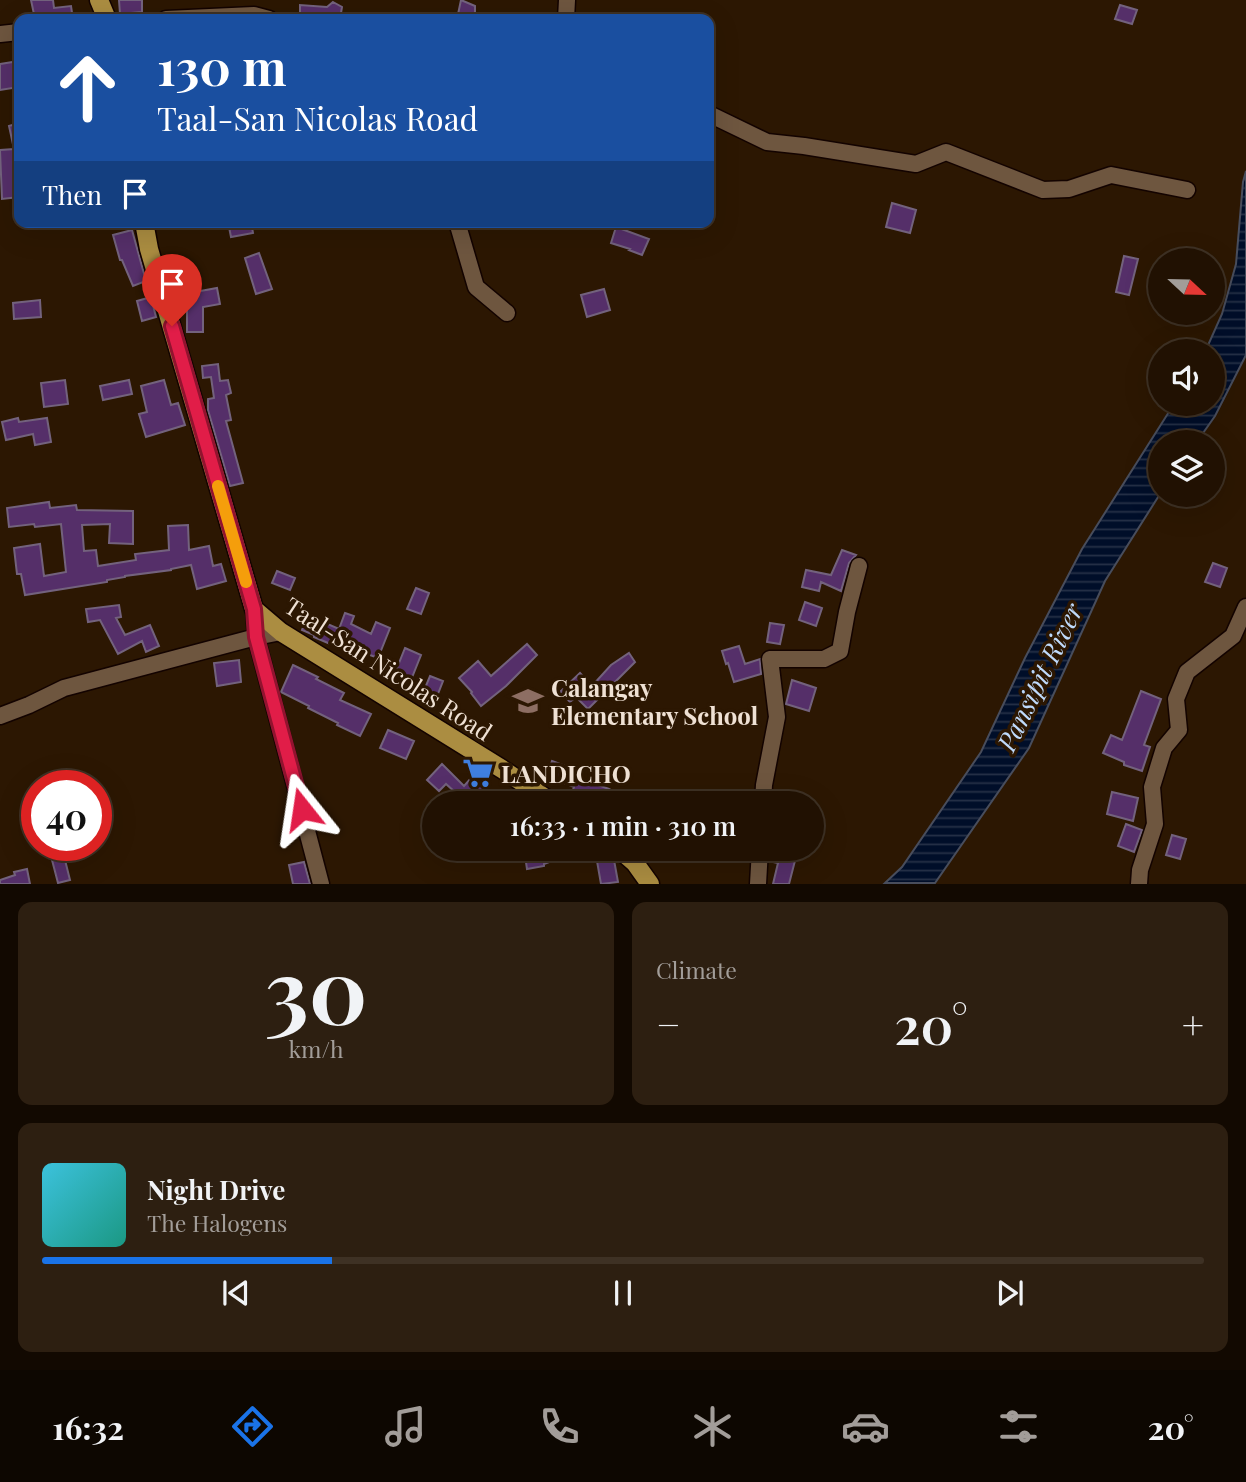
<!DOCTYPE html>
<html lang="en">
<head>
<meta charset="utf-8">
<style>
	body { margin:0; font-family:"Playfair Display",serif; background:#2d1f11; color:#f1f3f6; height:100vh; display:flex; flex-direction:column; font-size:26px; white-space:nowrap }
	* { box-sizing:border-box; margin:0 }
	p { font-size:23px; color:#a29d99 }
	.icon { flex:none; width:38px; height:38px; fill:none; stroke:currentColor; stroke-width:2; stroke-linecap:round; stroke-linejoin:round }
	.map { position:relative; height:884px; overflow:hidden }
	.side { display:flex; flex-direction:column; gap:18px; padding:18px; background:#120901; flex:1 }
	.side>* { flex:none }
	.hud { position:absolute; left:14px; top:14px; width:700px; height:214px; border-radius:14px; box-shadow:0 7px 28px #0002,0 0 0 2px #3e3124; background:#1a4fa0; color:#fff; overflow:hidden }
	.needle { width:46px; rotate:112deg }
	.tools { position:absolute; left:1148px; top:248px; display:grid; gap:14px }
	.tools a { display:grid; place-items:center; width:77px; height:77px; border-radius:50%; background:#211102; box-shadow:0 7px 28px #0002,0 0 0 2px #3e3124; font-size:35px }
	.speed { position:absolute; left:21px; top:770px; display:flex; gap:14px; font-size:35px; font-weight:700; text-align:center }
	.speed>* { display:grid; place-content:center; width:91px; height:91px; border-radius:50%; background:#211102; box-shadow:0 7px 28px #0002,0 0 0 2px #3e3124; line-height:1 }
	.speed .limit { border:10px solid #d22; background:#fff; color:#111 }
	.pin { position:absolute; display:grid; place-items:center; width:60px; height:60px; color:#fff; margin:-72px -30px; border-radius:50% 50% 50% 0; rotate:-45deg; box-shadow:0 0 7px #0007 }
	.pin .icon { rotate:45deg }
	.me { position:absolute; width:77px; margin:-38px; rotate:345deg; stroke-linejoin:round; filter:drop-shadow(0 0 5px #0008) }
	.turn { display:flex; align-items:center; gap:24px; height:147px; padding:0 28px; font-size:32px }
	.turn .icon { width:91px; height:91px; stroke-width:2.5 }
	.turn b { display:block; font-size:49px; line-height:60px }
	.then { display:flex; align-items:center; height:66px; padding:0 28px; background:#0003; gap:14px; font-size:26px }
	.big { font-size:52px; font-weight:600; line-height:1.1 }
	.side .card { flex:1; display:flex; flex-direction:column; justify-content:center; gap:10px; min-width:0; padding:0 24px; border-radius:14px; background:#2d1f11 }
	.side .dial { align-items:center; gap:0 }
	.dial b { font-size:91px; line-height:1 }
	.song { display:flex; align-items:center; gap:21px }
	.cover { width:84px; height:84px; border-radius:10px; background:linear-gradient(135deg,hsl(190 70% 55%),hsl(170 70% 35%)) }
	.played { height:7px; border-radius:4px; background:linear-gradient(90deg,#1a73e8 25%,#3e3124 25%) }
	.keys { display:flex; justify-content:space-around; direction:ltr }
	.heat { display:flex; justify-content:space-between; align-items:center; font-size:38px; direction:ltr }
	.side .tiles { flex:1; display:grid; gap:18px; grid-template-columns:1fr 1fr }
	.card:last-child { grid-column:span 2 }
	.trip { position:absolute; left:422px; top:791px; width:402px; height:70px; border-radius:35px; background:#211102; box-shadow:0 7px 28px #0002,0 0 0 2px #3e3124; font-weight:600; line-height:70px; text-align:center }
	.tab-bar { display:flex; height:112px; justify-content:space-around; align-items:center; background:#0d0701; color:#a29d99 }
	.tab-bar .icon { width:49px; height:49px }
	.tab-bar .current { color:#1a73e8 }
	.tab-bar b { font-size:32px; color:#f1f3f6 }
	.map>svg:first-child { display:block }
	.water { fill:url(#water-rules); stroke:#484d5c; stroke-width:2 }
	.building { fill:#552f69; stroke:#73627d; stroke-width:2 }
	.lines { fill:none; stroke-linecap:round; stroke-linejoin:round }
	.minor-casing { stroke:#130300; stroke-width:19 }
	.major-casing { stroke:#130300; stroke-width:21 }
	.minor { stroke:#6e563f; stroke-width:16 }
	.major { stroke:#ab8d41; stroke-width:18 }
	.route-casing { stroke:#92132f; stroke-width:18 }
	.route { stroke:#e11d48; stroke-width:12 }
	.slow { stroke:#f59e0b; stroke-width:12 }
	.labels { text-anchor:middle; dominant-baseline:central; stroke-width:7; stroke-linejoin:round; paint-order:stroke }
	.street-label { font-size:24px; fill:#efe1d4; stroke:#2c1702 }
	.poi-label { font-size:24px; font-weight:bold; fill:#efe1d4; stroke:#2c1702; text-anchor:start }
	.water-label { font-size:26px; font-style:italic; fill:#bfdafb; stroke:#2c1702 }
</style>
</head>
<body>
<div class="map">
<svg width="1246" height="884" viewBox="0 0 1246 884">
	<defs>
		<pattern id="water-rules" width="6" height="5" patternUnits="userSpaceOnUse" patternTransform="scale(1.75)"><rect width="6" height="5" fill="#000e29"/><path d="M0 2.5h6" fill="none" stroke="#263147"/></pattern>
	</defs>
	<rect width="100%" height="100%" fill="#2c1702"/>
	<path class="water" d="M 1246,171 L 1246,355 L 1215,416 L 1196,443 L 1160,443 L 1160,494 L 1105,581 L 1029,748 L 935,883 L 885,883 L 902,867 L 981,752 L 1025,658 L 1082,549 L 1174,404 L 1213,404 L 1213,352 L 1205,352 L 1222,314 L 1236,264 L 1243,182 Z"/>
	<path class="building" d="M 31,0 L 53,0 L 54,8 L 71,6 L 73,19 L 35,19 Z
		M 119,0 L 142,0 L 142,12 L 120,14 Z
		M 461,0 L 475,6 L 475,19 L 457,19 Z
		M 333,2 L 342,7 L 340,19 L 300,19 L 300,5 L 327,7 Z
		M 1120,5 L 1137,10 L 1132,24 L 1115,19 Z
		M 19,61 L 19,87 L 0,90 L 0,64 Z
		M 19,123 L 19,169 L 17,169 L 19,197 L 2,199 L 0,150 L 14,149 L 9,126 Z
		M 892,203 L 916,210 L 910,233 L 886,227 Z
		M 228,222 L 251,222 L 253,233 L 231,237 Z
		M 616,227 L 649,239 L 642,255 L 629,250 L 630,249 L 611,243 Z
		M 132,230 L 146,281 L 133,286 L 122,260 L 120,260 L 113,235 Z
		M 259,253 L 272,289 L 256,294 L 245,258 Z
		M 1124,256 L 1138,259 L 1129,295 L 1116,292 Z
		M 217,288 L 220,304 L 203,307 L 203,332 L 187,332 L 187,310 L 179,311 L 178,293 L 195,292 Z
		M 604,289 L 610,310 L 587,317 L 581,295 Z
		M 151,297 L 156,317 L 142,321 L 137,301 Z
		M 40,300 L 41,317 L 14,319 L 13,303 Z
		M 218,364 L 220,381 L 228,380 L 231,393 L 226,395 L 231,420 L 226,421 L 243,483 L 230,486 L 208,410 L 208,399 L 214,398 L 211,377 L 203,378 L 202,366 Z
		M 65,380 L 68,404 L 44,407 L 41,383 Z
		M 129,380 L 132,394 L 103,400 L 100,386 Z
		M 164,380 L 171,405 L 178,403 L 185,425 L 146,437 L 139,414 L 147,412 L 141,386 Z
		M 18,418 L 19,422 L 47,418 L 51,442 L 35,445 L 33,434 L 6,440 L 2,422 Z
		M 49,502 L 50,508 L 76,505 L 77,510 L 133,511 L 133,544 L 109,543 L 110,524 L 82,525 L 84,551 L 96,550 L 98,566 L 136,560 L 135,554 L 169,550 L 168,526 L 188,525 L 189,550 L 209,546 L 213,566 L 221,564 L 226,581 L 197,589 L 191,565 L 171,569 L 171,570 L 125,576 L 125,577 L 107,580 L 107,582 L 25,595 L 21,574 L 17,574 L 14,548 L 40,544 L 44,576 L 66,572 L 61,524 L 35,527 L 34,524 L 9,527 L 7,508 Z
		M 842,550 L 856,555 L 849,563 L 841,591 L 821,582 L 819,591 L 802,587 L 806,570 L 831,575 Z
		M 1213,563 L 1227,568 L 1220,587 L 1205,582 Z
		M 277,571 L 295,578 L 290,590 L 272,583 Z
		M 416,588 L 429,593 L 421,614 L 407,609 Z
		M 805,602 L 822,608 L 816,626 L 799,620 Z
		M 119,605 L 121,617 L 116,618 L 125,635 L 150,625 L 159,646 L 146,652 L 142,641 L 118,654 L 100,620 L 88,622 L 86,609 Z
		M 345,613 L 354,616 L 351,624 L 371,634 L 376,622 L 390,628 L 378,658 L 359,651 L 358,652 L 342,644 L 341,648 L 328,643 L 314,637 L 314,635 L 302,630 L 308,614 L 319,618 L 318,620 L 339,629 Z
		M 770,623 L 784,625 L 780,644 L 767,642 Z
		M 527,644 L 537,655 L 506,686 L 481,706 L 471,693 L 472,692 L 459,678 L 478,661 L 491,676 Z
		M 739,646 L 745,664 L 760,659 L 761,674 L 734,682 L 728,663 L 726,664 L 722,651 Z
		M 405,648 L 421,655 L 411,680 L 395,673 Z
		M 629,653 L 635,662 L 588,709 L 576,697 L 570,702 L 560,692 L 580,673 L 592,686 L 611,665 Z
		M 239,660 L 241,682 L 217,686 L 214,663 Z
		M 293,665 L 318,677 L 316,679 L 344,693 L 340,700 L 371,714 L 360,736 L 337,725 L 338,723 L 308,708 L 309,706 L 281,692 Z
		M 430,676 L 443,681 L 436,699 L 423,693 Z
		M 792,680 L 816,688 L 809,711 L 786,704 Z
		M 1141,691 L 1161,699 L 1144,745 L 1150,747 L 1142,771 L 1124,765 L 1124,762 L 1103,753 L 1111,735 L 1122,740 Z
		M 388,730 L 414,741 L 406,759 L 380,748 Z
		M 552,761 L 571,768 L 568,774 L 609,789 L 634,803 L 594,803 L 571,795 L 574,787 L 547,776 Z
		M 442,764 L 464,786 L 473,776 L 490,792 L 480,803 L 467,803 L 446,784 L 439,791 L 427,780 Z
		M 1112,792 L 1138,798 L 1133,821 L 1107,814 Z
		M 1126,824 L 1142,830 L 1134,852 L 1118,846 Z
		M 1172,835 L 1186,839 L 1180,859 L 1166,855 Z
		M 524,849 L 608,849 L 609,853 L 614,860 L 618,882 L 601,884 L 597,861 L 570,854 L 544,864 L 544,866 L 527,869 Z
		M 777,849 L 798,849 L 789,884 L 773,884 L 778,863 L 773,862 Z
		M 64,856 L 70,880 L 58,883 L 52,860 Z
		M 304,862 L 310,884 L 293,884 L 289,865 Z
		M 27,869 L 30,884 L 0,884 L 0,880 L 15,875 L 14,872 Z"/>
	<g class="lines">
		<g class="minor-casing">
			<path id="minor" d="M 166,19 L 254,15 L 269,19
				M 566,19 L 567,0
				M 0,34 L 19,32
				M 709,114 L 767,142 L 804,146 L 916,164 L 946,152 L 1043,190 L 1069,189 L 1111,175 L 1187,190
				M 457,222 L 476,287 L 507,313
				M 254,609 L 256,637 L 321,884
				M 0,716 L 29,705 L 64,688 L 256,637 L 281,632
				M 763,803 L 764,785 L 777,717 L 770,659 L 824,659 L 840,651 L 847,612 L 859,566
				M 758,884 L 760,849
				M 1139,884 L 1140,870 L 1155,824 L 1152,787 L 1164,748 L 1179,730 L 1176,699 L 1187,672 L 1233,636 L 1246,607"/>
		</g>
		<g class="major-casing">
			<path id="major" d="M 99,0 L 107,19
				M 144,222 L 149,249 L 254,609 L 281,632 L 502,769 L 553,803
				M 619,849 L 635,863 L 650,884"/>
		</g>
		<use href="#minor" class="minor"/>
		<use href="#major" class="major"/>
	</g>
	<g class="lines">
		<g class="route-casing">
			<path id="route" d="M 172,326 L 254,609 L 256,637 L 302,809"/>
		</g>
		<use href="#route" class="route"/>
		<path class="slow" d="M 218,486 L 246,582"/>
	</g>
	<defs>
		<g id="school-bare" transform="scale(2.415)"><path d="M0-5L7-2L0 1L-7-2ZM-4 1L0 2.5L4 1V4Q0 6-4 4Z" fill="#8d6e63" stroke="#2c1702" stroke-width="2.5" paint-order="stroke"/></g>
		<g id="supermarket-bare" transform="scale(2.415)"><path d="M-6-5.5h2.5l.6 2H6L4.5 2H-2.5L-4.4-4H-6ZM-1.5 3.2a1.3 1.3 0 1 0 .1 0ZM3 3.2a1.3 1.3 0 1 0 .1 0Z" fill="#3f7fe0" stroke="#2c1702" stroke-width="2.5" paint-order="stroke"/></g>
	</defs>
	<g fill-rule="evenodd">
		<use href="#school-bare" x="528" y="701"/>
		<use href="#supermarket-bare" x="478" y="773"/>
	</g>
	<g class="labels">
		<g class="street-label">
			<text transform="translate(389 668) rotate(33)">Taal-San Nicolas Road</text>
		</g>
		<g class="poi-label">
			<text x="551" y="687">Calangay<tspan x="551" dy="28">Elementary School</tspan></text>
			<text x="501" y="773">LANDICHO</text>
		</g>
		<g class="water-label">
			<text transform="translate(1039 677) rotate(-64)">Pansipit River</text>
		</g>
	</g>
</svg>
<div class="tools">
<a><svg class="needle" viewBox="-14 -14 28 28"><path d="M0-13l5 13h-10z" fill="#e53935"/><path d="M0 13l5-13h-10z" fill="#a29d99"/></svg></a>
<a><svg class="icon" aria-label="sound" viewBox="0 0 24 24"><path d="M4 9h4l5-4v14l-5-4H4zM17 9q2 3 0 6"/></svg></a>
<a><svg class="icon" aria-label="layers" viewBox="0 0 24 24"><path d="M12 4l9 5-9 5-9-5zM3 14l9 5 9-5"/></svg></a>
</div>
<div class="speed"><div class="limit">40</div></div>
<div class="pin" style="left:172px;top:326px;background:#d93025"><svg class="icon" aria-label="arrive" viewBox="0 0 24 24"><path d="M6 21V4h12l-3 4 3 4H6"/></svg></div>
<svg class="me" style="left:302px;top:809px" viewBox="-20 -20 40 40"><path d="M0-17L14 15 0 8-14 15z" fill="#e11d48" stroke="#fff" stroke-width="4"/></svg>
<div class="trip">16:33 · 1 min · 310 m</div>
<div class="hud">
<div class="turn"><svg class="icon" aria-label="ahead" viewBox="0 0 24 24"><path d="M12 20V5M6 11l6-6 6 6"/></svg><div><b>130 m</b>Taal-San Nicolas Road</div></div>
<div class="then">Then<svg class="icon" aria-label="arrive" viewBox="0 0 24 24"><path d="M6 21V4h12l-3 4 3 4H6"/></svg></div>
</div>
</div>
<section class="side">
<div class="tiles">
<div class="card dial"><b>30</b><p>km/h</p></div>
<div class="card"><p>Climate</p>
<div class="heat"><a>−</a><b class="big">20°</b><a>+</a></div>
</div>
<div class="card">
<div class="song"><i class="cover"></i><div><b>Night Drive</b><p>The Halogens</p></div></div>
<div class="played"></div>
<div class="keys"><svg class="icon" aria-label="previous" viewBox="0 0 24 24"><path d="M18 5L8 12l10 7zM5 5v14"/></svg><svg class="icon" aria-label="pause" viewBox="0 0 24 24"><path d="M8 5v14M16 5v14"/></svg><svg class="icon" aria-label="next" viewBox="0 0 24 24"><path d="M6 5l10 7-10 7zM19 5v14"/></svg></div>
</div>
</div>
</section>
<nav class="tab-bar">
<b>16:32</b>
<svg class="icon current" aria-label="directions" viewBox="0 0 24 24"><path d="M12 3l9 9-9 9-9-9zM9 14v-3h6M13 9l2 2-2 2"/></svg>
<svg class="icon" aria-label="music" viewBox="0 0 24 24"><path d="M9 18V5l10-2v13"/><circle cx="6" cy="18" r="3"/><circle cx="16" cy="16" r="3"/></svg>
<svg class="icon" aria-label="phone" viewBox="0 0 24 24"><path d="M5 4h4l2 5-3 2q2 4 5 5l2-3 5 2v4C11 20 4 13 5 4z"/></svg>
<svg class="icon" aria-label="climate" viewBox="0 0 24 24"><path d="M12 3v18M4 7l16 10M4 17L20 7"/></svg>
<svg class="icon" aria-label="car" viewBox="0 0 24 24"><path d="M5 17H2v-5l4-1 3-4h7l3 4 3 1v5h-3M9 17h6M6 11h13"/><circle cx="7" cy="17" r="2"/><circle cx="17" cy="17" r="2"/></svg>
<svg class="icon" aria-label="filters" viewBox="0 0 24 24"><path d="M4 7h16M4 17h16"/><circle cx="9" cy="7" r="2"/><circle cx="15" cy="17" r="2"/></svg>
<b>20°</b>
</nav>
</body>
</html>
